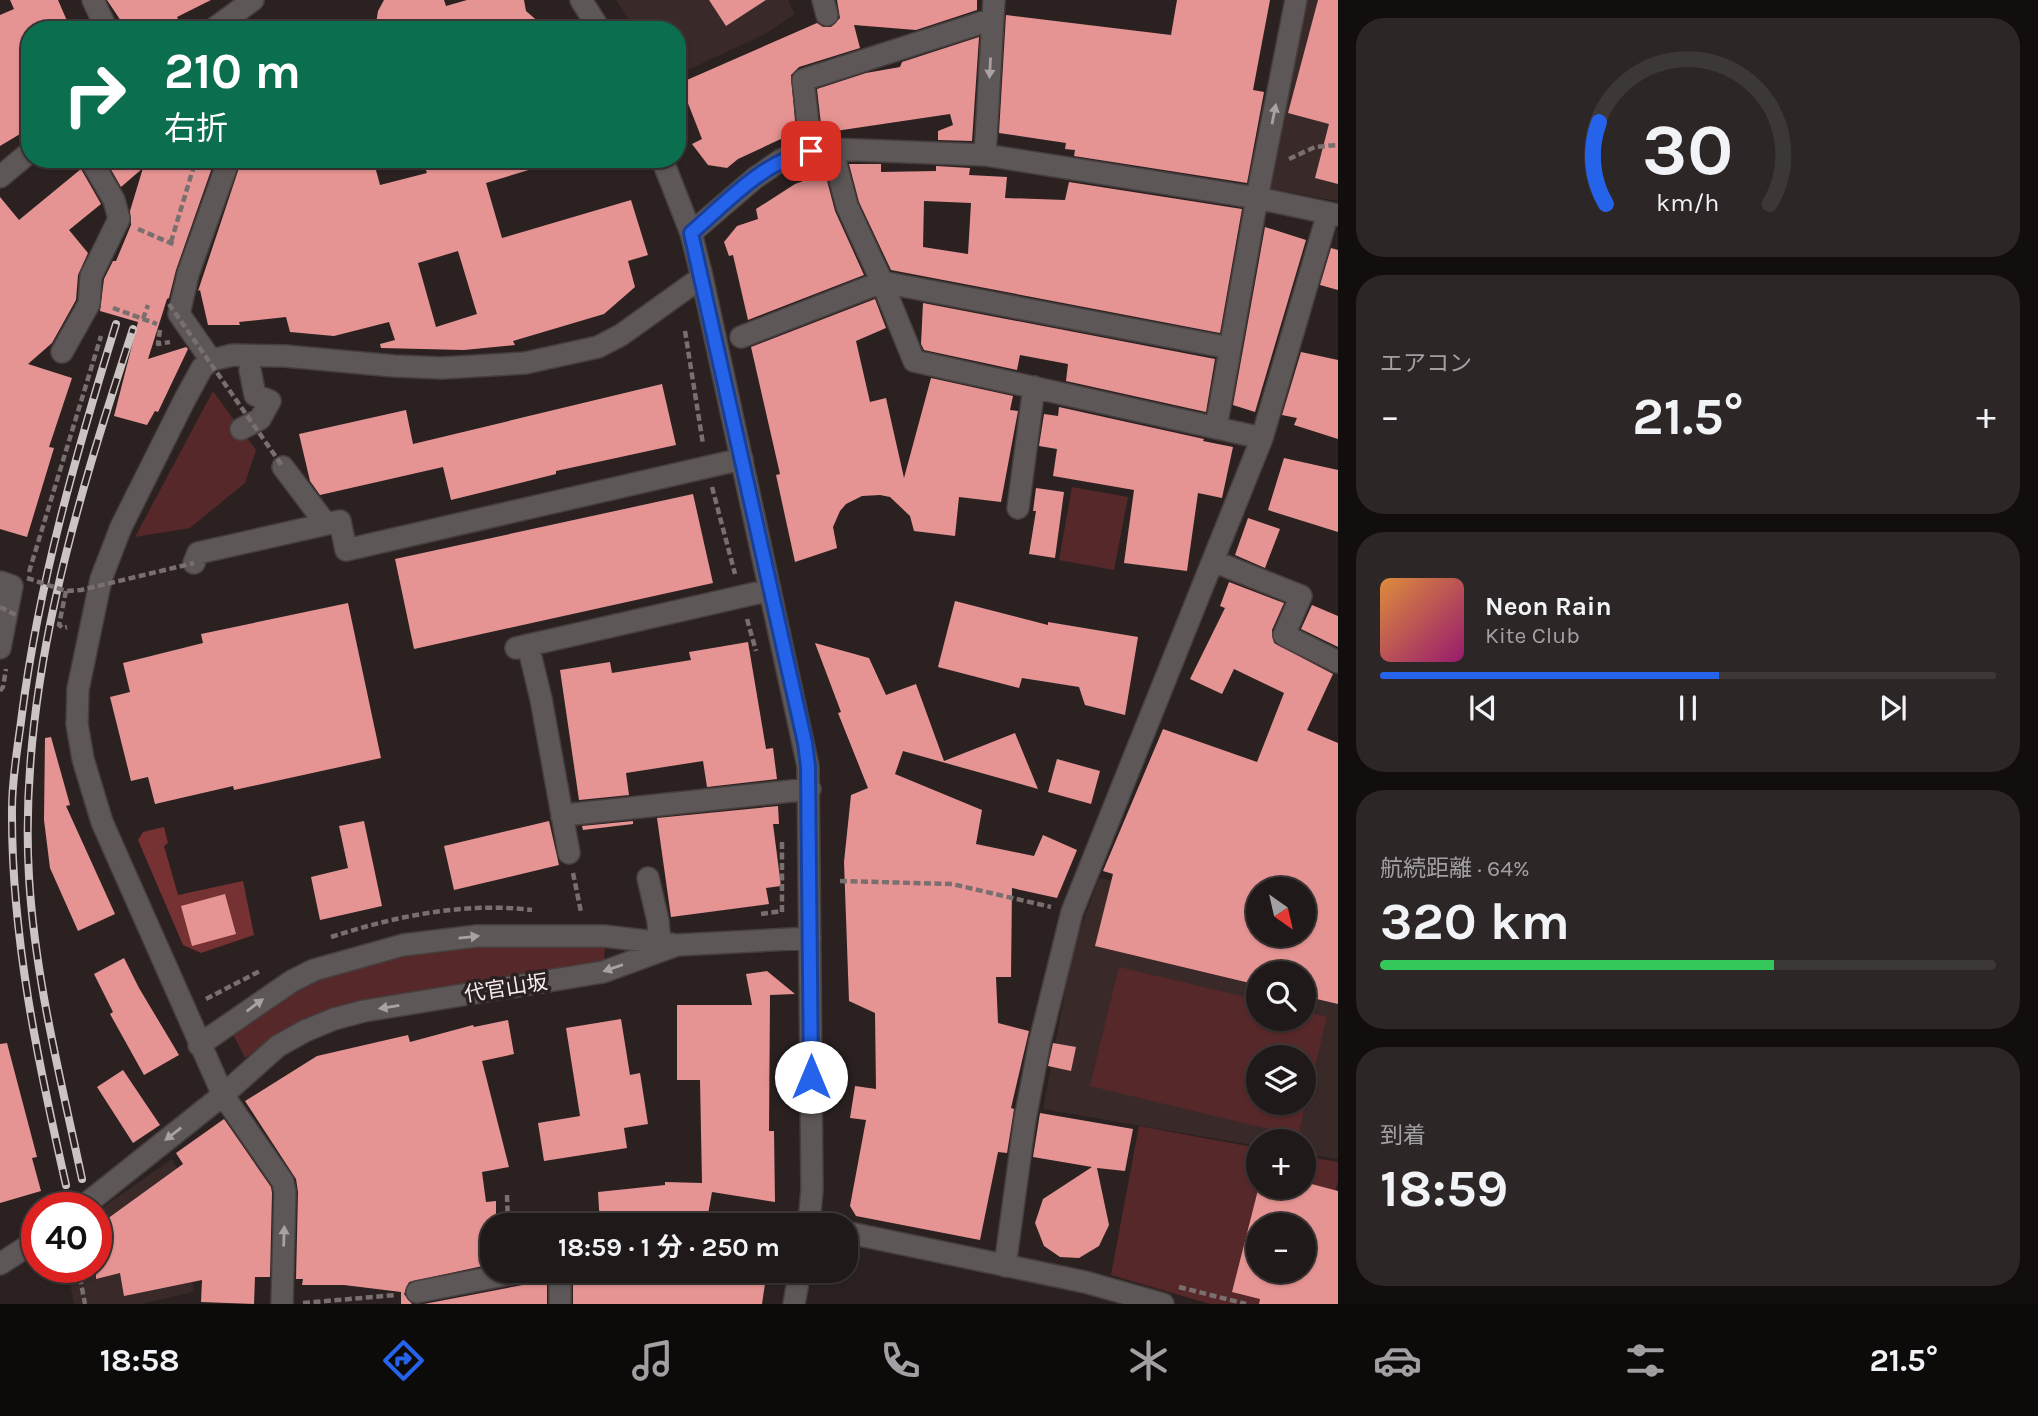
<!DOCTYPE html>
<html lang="ja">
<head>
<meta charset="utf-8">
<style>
	body { margin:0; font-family:Karla,"Noto Sans JP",sans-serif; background:#2d2626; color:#f1f3f6; height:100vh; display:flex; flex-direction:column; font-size:26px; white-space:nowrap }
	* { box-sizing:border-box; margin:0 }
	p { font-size:23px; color:#a2a0a2 }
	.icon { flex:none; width:38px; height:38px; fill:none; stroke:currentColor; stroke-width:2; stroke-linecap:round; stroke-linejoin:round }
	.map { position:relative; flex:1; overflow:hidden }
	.sheet { display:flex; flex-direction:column; gap:18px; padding:18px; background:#120e0e; width:700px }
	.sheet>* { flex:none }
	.banner { position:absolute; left:21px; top:21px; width:665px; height:147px; border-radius:28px; box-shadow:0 2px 5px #0004,0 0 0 2px #3d3838; background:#0b6e4f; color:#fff; overflow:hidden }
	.needle { width:46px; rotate:146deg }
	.controls { position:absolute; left:1246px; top:877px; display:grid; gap:14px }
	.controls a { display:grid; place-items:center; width:70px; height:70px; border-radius:50%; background:#201919; box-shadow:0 2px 5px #0004,0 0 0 2px #3d3838; font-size:35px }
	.speed { position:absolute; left:21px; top:1192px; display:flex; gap:14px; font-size:35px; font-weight:700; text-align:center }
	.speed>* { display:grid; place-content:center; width:91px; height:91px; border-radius:50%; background:#201919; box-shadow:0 2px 5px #0004,0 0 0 2px #3d3838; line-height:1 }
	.speed .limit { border:10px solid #d22; background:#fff; color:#111 }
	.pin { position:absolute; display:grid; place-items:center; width:60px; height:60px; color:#fff; margin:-30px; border-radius:14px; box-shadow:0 4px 10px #0006 }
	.me { position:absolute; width:77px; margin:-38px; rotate:0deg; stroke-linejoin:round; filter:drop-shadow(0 0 5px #0008) }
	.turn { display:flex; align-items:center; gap:24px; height:147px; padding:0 28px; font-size:32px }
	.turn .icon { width:91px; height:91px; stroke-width:2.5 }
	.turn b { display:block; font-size:49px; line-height:60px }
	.big { font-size:52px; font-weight:700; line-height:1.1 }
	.sheet .card { flex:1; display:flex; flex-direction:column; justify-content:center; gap:10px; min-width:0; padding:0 24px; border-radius:28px; background:#2d2626 }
	.sheet .dial { align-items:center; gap:0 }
	.dial svg { height:182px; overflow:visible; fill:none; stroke:#3d3838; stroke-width:7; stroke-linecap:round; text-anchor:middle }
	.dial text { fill:#f1f3f6; stroke:none }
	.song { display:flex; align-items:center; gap:21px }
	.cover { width:84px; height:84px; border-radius:10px; background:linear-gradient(135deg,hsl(30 70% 55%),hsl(320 70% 35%)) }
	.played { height:7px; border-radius:4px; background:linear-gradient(90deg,#2563eb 55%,#3d3838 55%) }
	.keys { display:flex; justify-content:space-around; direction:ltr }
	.heat { display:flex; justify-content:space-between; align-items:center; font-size:38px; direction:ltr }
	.charge { height:10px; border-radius:5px; background:linear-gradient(90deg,#34c759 64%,#3d3838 0) }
	.trip { position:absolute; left:480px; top:1213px; width:378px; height:70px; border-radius:28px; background:#201919; box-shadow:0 2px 5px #0004,0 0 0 2px #3d3838; font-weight:700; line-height:70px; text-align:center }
	.menu { display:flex; height:112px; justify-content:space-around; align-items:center; background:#0d0a0a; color:#a2a0a2 }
	.menu .icon { width:49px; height:49px }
	.menu .on { color:#2563eb }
	.menu b { font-size:32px; color:#f1f3f6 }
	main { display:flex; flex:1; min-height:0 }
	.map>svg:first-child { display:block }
	.built { fill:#3a2929; fill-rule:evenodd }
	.green { fill:#572829; fill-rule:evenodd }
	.forest { fill:#763133 }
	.building { fill:#e59493; fill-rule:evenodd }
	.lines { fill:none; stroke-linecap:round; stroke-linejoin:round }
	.minor-casing { stroke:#473e3e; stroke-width:24 }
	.path { stroke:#796f6f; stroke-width:4.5; stroke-dasharray:7 3.5; stroke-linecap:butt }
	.minor { stroke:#5d5757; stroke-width:21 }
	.rail-casing { stroke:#ccc3c3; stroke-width:8 }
	.rail { stroke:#2b2121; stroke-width:5; stroke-dasharray:16; stroke-linecap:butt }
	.path-bridge { stroke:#796f6f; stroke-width:4.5; stroke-dasharray:7 3.5; stroke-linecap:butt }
	.oneway { fill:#aaa2a2 }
	.route-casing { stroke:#184099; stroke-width:18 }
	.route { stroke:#2563eb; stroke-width:12 }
	.labels { text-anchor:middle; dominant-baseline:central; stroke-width:7; stroke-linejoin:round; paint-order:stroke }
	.street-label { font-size:21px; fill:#f6eeee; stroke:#2b2121 }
</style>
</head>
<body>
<main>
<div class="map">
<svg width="1338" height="1304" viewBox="0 0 1338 1304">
	<rect width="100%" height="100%" fill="#2b2121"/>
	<path class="built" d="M 616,0 L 788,0 L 795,14 L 765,34 L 677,75 L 677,30 L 636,30 Z
		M 1301,0 L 1338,0 L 1338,201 L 1266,188 Z
		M 1099,878 L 1258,915 L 1258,934 L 1304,934 L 1304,926 L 1338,934 L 1338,1159 L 1304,1154 L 1304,1141 L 1258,1141 L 1258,1146 L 1043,1109 L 1073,949 ZM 1258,973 L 1304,973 L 1304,1018 L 1258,1018 ZM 1258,1057 L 1304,1057 L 1304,1102 L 1258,1102 Z
		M 172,1159 L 192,1199 L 193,1292 L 141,1304 L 74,1304 L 67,1267 L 96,1267 L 96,1212 Z"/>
	<path class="green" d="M 213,391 L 256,450 L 245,483 L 190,528 L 135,537 Z
		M 1072,487 L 1128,497 L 1114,570 L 1059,560 Z
		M 525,944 L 605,947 L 604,963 L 367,1001 L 322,1012 L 272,1039 L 245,1058 L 233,1034 C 249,1022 264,1008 280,998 C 344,958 451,947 525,944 Z
		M 1119,967 L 1258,1000 L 1258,1018 L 1304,1018 L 1304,1011 L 1327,1017 L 1298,1136 L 1090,1086 ZM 1304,1057 L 1304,1102 L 1258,1102 L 1258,1057 Z
		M 1139,1126 L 1258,1148 L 1258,1186 L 1304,1186 L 1304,1156 L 1338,1162 L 1338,1181 L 1304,1304 L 1210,1304 L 1111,1275 ZM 1258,1225 L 1304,1225 L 1304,1270 L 1258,1270 Z"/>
	<path class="forest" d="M 164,827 L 168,843 L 164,846 L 178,895 L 243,881 L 254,935 L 201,953 L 183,945 L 138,840 L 143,832 Z"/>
	<path class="building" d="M 10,0 L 58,0 L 71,30 L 30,30 L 30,128 L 0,146 L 0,15 L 14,9 Z
		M 107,0 L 211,0 L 177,17 L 183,30 L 134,30 L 121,21 Z
		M 384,0 L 444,0 L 446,6 L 467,0 L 524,0 L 526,11 L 548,30 L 375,30 L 378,11 Z
		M 709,0 L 766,0 L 726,26 Z
		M 837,0 L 977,0 L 977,10 L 916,30 L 854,25 L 860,48 L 799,67 L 791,75 L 796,132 L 738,159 L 727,168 L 708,165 L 692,144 L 702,139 L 680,83 L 817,23 L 823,27 L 831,27 L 840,18 Z
		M 1177,0 L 1270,0 L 1253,90 L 1264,92 L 1247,183 L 1074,156 L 1075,150 L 1065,149 L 1066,143 L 999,133 L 1006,15 L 1171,35 Z
		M 1318,0 L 1338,0 L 1338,184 L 1315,178 L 1329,124 L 1288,113 Z
		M 979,37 L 972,141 L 938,140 L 938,131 L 953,125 L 950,114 L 822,133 L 817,89 L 866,73 L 900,67 L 902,62 Z
		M 105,159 L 215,159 L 176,270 L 169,298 L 167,299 L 148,359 L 186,347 L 188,349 L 158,412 L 155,411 L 147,425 L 114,416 L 138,322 L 100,311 L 104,279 L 113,261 L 116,261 L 131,225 L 130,211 L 143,168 L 121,187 Z
		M 242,159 L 251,159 L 253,168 L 275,159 L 335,159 L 337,164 L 355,159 L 373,159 L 380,185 L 427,173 L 422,159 L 544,159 L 545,165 L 486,183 L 502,238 L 631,200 L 648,255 L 628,261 L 635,287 L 604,314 L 513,341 L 515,345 L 464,350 L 381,348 L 380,344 L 395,340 L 389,322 L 334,336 L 290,332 L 286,317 L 239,322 L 240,325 L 208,325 L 200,290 L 198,291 ZM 458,251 L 477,314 L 436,327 L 418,263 Z
		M 849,164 L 881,164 L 881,172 L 936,171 L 936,166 L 970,168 L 969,175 L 1007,177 L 1005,198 L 1065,200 L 1069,182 L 1242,209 L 1220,333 L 891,270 L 859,202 ZM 924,201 L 971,203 L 968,254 L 923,247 Z
		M 81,169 L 101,204 L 69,230 L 88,253 L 78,275 L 76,300 L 52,343 L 28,364 L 72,378 L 49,447 L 54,448 L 27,537 L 0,529 L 0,197 L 19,220 Z
		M 825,173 L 835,211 L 864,275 L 748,320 L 733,255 L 729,256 L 724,242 L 737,226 L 758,219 L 756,209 L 795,184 Z
		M 1265,227 L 1306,240 L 1255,412 L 1233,405 Z
		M 1331,248 L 1338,250 L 1338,290 L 1320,285 Z
		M 875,299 L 886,328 L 856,341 L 870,402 L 886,398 L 904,478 L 931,378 L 1013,396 L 1010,410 L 1018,411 L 1001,502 L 959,497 L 955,536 L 914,531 L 910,516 L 890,497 L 880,495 L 862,496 L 846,504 L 840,511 L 833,527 L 837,548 L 795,562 L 776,475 L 780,474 L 751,347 Z
		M 923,303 L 1215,359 L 1206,412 L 1066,381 L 1068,364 L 1020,355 L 1017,370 L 924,350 L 921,344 Z
		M 1301,352 L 1338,360 L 1338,439 L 1294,425 L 1297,418 L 1282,415 Z
		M 662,384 L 676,445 L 556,471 L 556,474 L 451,500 L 443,467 L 320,495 L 310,481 L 299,434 L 406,410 L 413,444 Z
		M 1059,407 L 1204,439 L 1203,441 L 1233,447 L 1222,498 L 1198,493 L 1187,571 L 1124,563 L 1134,490 L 1053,476 L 1057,449 L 1039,446 L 1044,414 L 1058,416 Z
		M 1284,458 L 1338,470 L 1338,532 L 1268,510 Z
		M 1036,488 L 1064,492 L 1055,558 L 1029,554 L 1036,511 L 1033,511 Z
		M 693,494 L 713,583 L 414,649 L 395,559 Z
		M 1248,518 L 1280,529 L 1265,568 L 1235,555 Z
		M 1229,582 L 1284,603 L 1272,630 L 1274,643 L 1333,674 L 1307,730 L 1338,743 L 1338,1004 L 1304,996 L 1304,973 L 1258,973 L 1258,985 L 1095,946 L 1113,874 L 1103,871 L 1163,729 L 1257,762 L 1284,693 L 1234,669 L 1222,694 L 1190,679 L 1225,608 L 1220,606 ZM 1258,889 L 1304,889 L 1304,934 L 1258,934 Z
		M 955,601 L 1048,625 L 1048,622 L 1138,637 L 1125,715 L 1085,705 L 1079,687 L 1022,678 L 1019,688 L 938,667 Z
		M 348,603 L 381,758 L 234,790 L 233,786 L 155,804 L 148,777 L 131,781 L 110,697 L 130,692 L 123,663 L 203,643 L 201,634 Z
		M 1312,605 L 1338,616 L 1338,647 L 1301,629 Z
		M 748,642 L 766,749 L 773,748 L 777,779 L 707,787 L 703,761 L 626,773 L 629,795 L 579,800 L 560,670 L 610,662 L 612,673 L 691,660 L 689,652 Z
		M 815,643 L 869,658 L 886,695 L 916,684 L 944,761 L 1015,733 L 1038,789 L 903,751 L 895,774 L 982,810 L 976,844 L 1034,856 L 1043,835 L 1077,850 L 1057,898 L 1012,888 L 1011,977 L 996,977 L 998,1023 L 1029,1031 L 1011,1108 L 1014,1109 L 1007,1153 L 998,1152 L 980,1240 L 856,1216 L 850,1206 L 866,1120 L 850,1118 L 855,1086 L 876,1089 L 875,1013 L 849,1001 L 844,862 L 851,795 L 868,788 L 838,713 L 841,712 Z
		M 51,737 L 70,805 L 66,806 L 115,914 L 78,931 L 50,868 L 44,820 L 45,738 Z
		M 1057,759 L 1100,771 L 1091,804 L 1048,792 Z
		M 778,806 L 779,824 L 773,824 L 781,886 L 766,888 L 769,904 L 671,917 L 657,818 Z
		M 364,821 L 382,906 L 320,920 L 311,877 L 348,868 L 339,826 Z
		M 549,821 L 559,865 L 454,890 L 444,846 Z
		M 633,821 L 633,824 L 583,830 L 582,826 Z
		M 225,894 L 236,934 L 192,946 L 181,906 Z
		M 124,958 L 139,988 L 179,1055 L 144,1075 L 110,1014 L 113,1012 L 94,974 Z
		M 767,971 L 795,994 L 770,995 L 769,1131 L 774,1131 L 775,1202 L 712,1192 L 706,1225 L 600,1225 L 598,1192 L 665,1185 L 665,1182 L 702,1183 L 700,1080 L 677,1080 L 677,1005 L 752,1005 L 746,974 Z
		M 621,1019 L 630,1075 L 640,1073 L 648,1124 L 624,1128 L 627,1148 L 544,1161 L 538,1123 L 580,1116 L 566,1028 Z
		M 508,1020 L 514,1054 L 482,1061 L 509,1167 L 482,1172 L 486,1202 L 496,1201 L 496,1225 L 492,1225 L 492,1264 L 409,1282 L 404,1294 L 412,1304 L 401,1304 L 401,1292 L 344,1285 L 302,1285 L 303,1279 L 296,1279 L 298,1192 L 296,1179 L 245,1101 L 317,1056 L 408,1035 L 410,1042 L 473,1025 L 474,1027 Z
		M 7,1043 L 37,1157 L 32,1158 L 41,1191 L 0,1203 L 0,1044 Z
		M 1053,1043 L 1076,1047 L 1071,1071 L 1048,1066 Z
		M 123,1070 L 160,1125 L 133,1143 L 97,1087 Z
		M 1040,1113 L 1133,1129 L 1125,1171 L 1097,1168 L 1109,1225 L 1099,1246 L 1079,1258 L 1060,1257 L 1044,1246 L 1035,1223 L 1043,1199 L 1092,1167 L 1033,1157 Z
		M 224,1119 L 271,1187 L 272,1193 L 270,1277 L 255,1277 L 254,1304 L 201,1302 L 202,1280 L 124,1296 L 120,1273 L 96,1279 L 96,1227 L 183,1164 L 176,1153 Z
		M 1304,1182 L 1338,1191 L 1338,1304 L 1259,1304 L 1260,1299 L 1232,1292 L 1259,1186 L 1304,1186 ZM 1258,1225 L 1304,1225 L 1304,1270 L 1258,1270 Z
		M 573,1270 L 596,1270 L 596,1278 L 648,1275 L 647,1270 L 766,1270 L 766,1277 L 762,1304 L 573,1304 Z
		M 547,1277 L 547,1304 L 424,1304 L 533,1283 L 540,1278 Z"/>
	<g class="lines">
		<g class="minor-casing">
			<path id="minor" d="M 93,0 L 107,30
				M 581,0 L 600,30
				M 823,0 L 827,15
				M 212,30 L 253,0
				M 832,149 L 847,206 L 882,282 L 914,361 L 1262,438
				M 811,151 L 803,80 L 993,19
				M 985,155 L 994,0
				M 662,159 L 691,233 L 702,277 L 808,766 L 812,1189 L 809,1225
				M 0,177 L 30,152
				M 691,233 L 755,178 L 781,160 L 796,154 L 832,149 L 985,155 L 1257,198 L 1338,215
				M 741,337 L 882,282 L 1230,348
				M 62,352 L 89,304 L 91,276 L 119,219 L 114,200 L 90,159
				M 211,360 L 179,314 L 188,274 L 229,159
				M 1216,428 L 1257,198 L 1296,0
				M 241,429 L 260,419 L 270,401 L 255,395 L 250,370
				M 283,467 L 326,524
				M 1018,508 L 1034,387
				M 1213,561 L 1301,596 L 1284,635 L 1338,662
				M 194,563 L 198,553 L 340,521 L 346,550 L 742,459
				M 0,582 L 12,586 L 0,648
				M 528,645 L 541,699 L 569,853
				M 516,648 L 770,590
				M 562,817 L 574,814 L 810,789
				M 648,878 L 658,921 L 660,943
				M 199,1045 L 292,981 L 314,970 L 403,945 L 477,936 L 604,936 L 671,944
				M 81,1208 L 223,1095 L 278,1046 L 305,1031 L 334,1019 L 364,1011 L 603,972 L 677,945 L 810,938
				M 845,1232 L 1085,1282 L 1163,1304
				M 0,1264 L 37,1240
				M 1005,1266 L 1025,1119 L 1040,1041 L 1072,912 L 1262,438 L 1328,213
				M 560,1270 L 560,1304
				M 417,1292 L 530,1270
				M 282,1304 L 285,1192 L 283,1182 L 223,1095 L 102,822 L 83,759 L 77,724 L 78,689 L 101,579 L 121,527 L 184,401 L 202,368 L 211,360 L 233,355 L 285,356 L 394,366 L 442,368 L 525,363 L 598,347 L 621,335 L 702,277
				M 794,1304 L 800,1270"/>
		</g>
		<path class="path" d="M 1289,159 L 1315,147 L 1338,145
			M 138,229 L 175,245
			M 171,242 L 196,159
			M 113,308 L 157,324
			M 143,319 L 148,305
			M 160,330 L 158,344 L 170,342
			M 685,331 L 703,444
			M 712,487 L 735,574
			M 29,572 L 101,336
			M 66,591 L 59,625 L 63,628 L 67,627
			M 747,619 L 756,651
			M 0,691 L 3,687 L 6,669
			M 782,842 L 782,914
			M 573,873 L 581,912
			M 840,881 L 952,884 L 1051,907
			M 761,914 L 782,911
			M 331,937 C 396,916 464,902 532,910
			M 206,999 L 260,971
			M 507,1195 L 508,1225
			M 78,1267 L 85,1304
			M 1179,1287 L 1246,1304
			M 303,1303 L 396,1295"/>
		<use href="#minor" class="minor"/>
		<g class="rail-casing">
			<path id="rail" d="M 82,1179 C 61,1080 35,979 29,877 C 18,689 76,505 133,329
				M 66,1185 C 38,1062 11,936 12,809 C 12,777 18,746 22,714 C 39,582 77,451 116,324"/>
		</g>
		<use href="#rail" class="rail"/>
		<path class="path-bridge" d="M 169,304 L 283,467
			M 27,578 L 66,591 L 81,590 L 194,563
			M 0,607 L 16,615"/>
	</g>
	<defs><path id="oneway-solid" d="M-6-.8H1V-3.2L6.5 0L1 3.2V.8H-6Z" transform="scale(1.75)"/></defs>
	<g class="oneway">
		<use href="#oneway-solid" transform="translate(990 68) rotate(93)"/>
		<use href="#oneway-solid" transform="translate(1274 114) rotate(-79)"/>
		<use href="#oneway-solid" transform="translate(469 937) rotate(-6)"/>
		<use href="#oneway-solid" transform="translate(613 968) rotate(161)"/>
		<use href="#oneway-solid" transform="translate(255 1005) rotate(-37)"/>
		<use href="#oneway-solid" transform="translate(389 1007) rotate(171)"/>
		<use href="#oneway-solid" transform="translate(173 1134) rotate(142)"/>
		<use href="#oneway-solid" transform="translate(284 1236) rotate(-88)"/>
	</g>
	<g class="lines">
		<g class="route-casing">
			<path id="route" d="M 811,151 C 763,161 727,202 691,233 L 805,743 L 808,766 L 811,1077"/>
		</g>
		<use href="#route" class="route"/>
	</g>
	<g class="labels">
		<g class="street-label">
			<text transform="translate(506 988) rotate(-9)">代官山坂</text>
		</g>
	</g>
</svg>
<div class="controls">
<a><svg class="needle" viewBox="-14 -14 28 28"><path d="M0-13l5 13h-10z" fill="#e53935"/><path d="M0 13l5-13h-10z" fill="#a2a0a2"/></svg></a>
<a><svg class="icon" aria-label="search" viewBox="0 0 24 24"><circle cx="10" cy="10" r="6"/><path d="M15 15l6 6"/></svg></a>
<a><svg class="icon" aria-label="layers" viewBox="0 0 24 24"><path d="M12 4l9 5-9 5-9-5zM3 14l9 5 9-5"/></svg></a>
<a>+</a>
<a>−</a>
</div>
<div class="speed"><div class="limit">40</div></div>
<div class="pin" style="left:811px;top:151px;background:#d93025"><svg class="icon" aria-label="arrive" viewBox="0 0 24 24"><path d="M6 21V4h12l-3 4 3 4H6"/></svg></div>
<svg class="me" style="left:811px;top:1077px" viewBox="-20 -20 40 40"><circle r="19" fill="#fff"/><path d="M0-13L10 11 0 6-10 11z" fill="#2563eb"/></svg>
<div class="trip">18:59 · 1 分 · 250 m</div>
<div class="banner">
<div class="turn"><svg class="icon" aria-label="right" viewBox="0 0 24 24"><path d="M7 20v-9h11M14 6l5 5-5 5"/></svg><div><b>210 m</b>右折</div></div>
</div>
</div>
<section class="sheet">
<div class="card dial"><svg viewBox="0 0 100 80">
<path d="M14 69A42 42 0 1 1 86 69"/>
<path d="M14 69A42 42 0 0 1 11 33" stroke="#2563eb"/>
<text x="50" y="56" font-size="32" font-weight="700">30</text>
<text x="50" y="72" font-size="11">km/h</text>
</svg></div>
<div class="card"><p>エアコン</p>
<div class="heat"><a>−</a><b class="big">21.5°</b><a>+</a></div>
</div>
<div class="card">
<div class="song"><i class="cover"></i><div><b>Neon Rain</b><p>Kite Club</p></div></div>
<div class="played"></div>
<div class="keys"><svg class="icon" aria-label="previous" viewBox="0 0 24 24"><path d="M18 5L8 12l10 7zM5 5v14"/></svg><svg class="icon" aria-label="pause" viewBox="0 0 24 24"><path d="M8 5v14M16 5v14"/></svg><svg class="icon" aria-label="next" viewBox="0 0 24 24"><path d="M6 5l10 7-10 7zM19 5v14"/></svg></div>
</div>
<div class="card"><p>航続距離 · 64%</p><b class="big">320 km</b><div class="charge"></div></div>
<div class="card"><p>到着</p><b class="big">18:59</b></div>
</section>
</main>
<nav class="menu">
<b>18:58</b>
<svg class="icon on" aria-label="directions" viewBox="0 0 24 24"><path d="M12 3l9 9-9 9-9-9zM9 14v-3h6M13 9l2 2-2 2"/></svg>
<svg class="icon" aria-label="music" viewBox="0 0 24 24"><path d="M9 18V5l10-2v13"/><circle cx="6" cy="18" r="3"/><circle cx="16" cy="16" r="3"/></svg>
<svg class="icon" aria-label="phone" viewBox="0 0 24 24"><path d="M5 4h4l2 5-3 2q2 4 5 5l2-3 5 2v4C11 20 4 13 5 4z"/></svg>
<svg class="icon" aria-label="climate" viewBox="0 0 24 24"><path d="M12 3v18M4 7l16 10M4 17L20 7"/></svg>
<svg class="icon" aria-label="car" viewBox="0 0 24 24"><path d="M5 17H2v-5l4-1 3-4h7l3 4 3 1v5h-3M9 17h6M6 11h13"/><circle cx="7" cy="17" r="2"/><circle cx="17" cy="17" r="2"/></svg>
<svg class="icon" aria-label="filters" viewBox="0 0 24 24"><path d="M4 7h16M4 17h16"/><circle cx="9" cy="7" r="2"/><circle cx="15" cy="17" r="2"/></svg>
<b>21.5°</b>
</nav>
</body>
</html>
